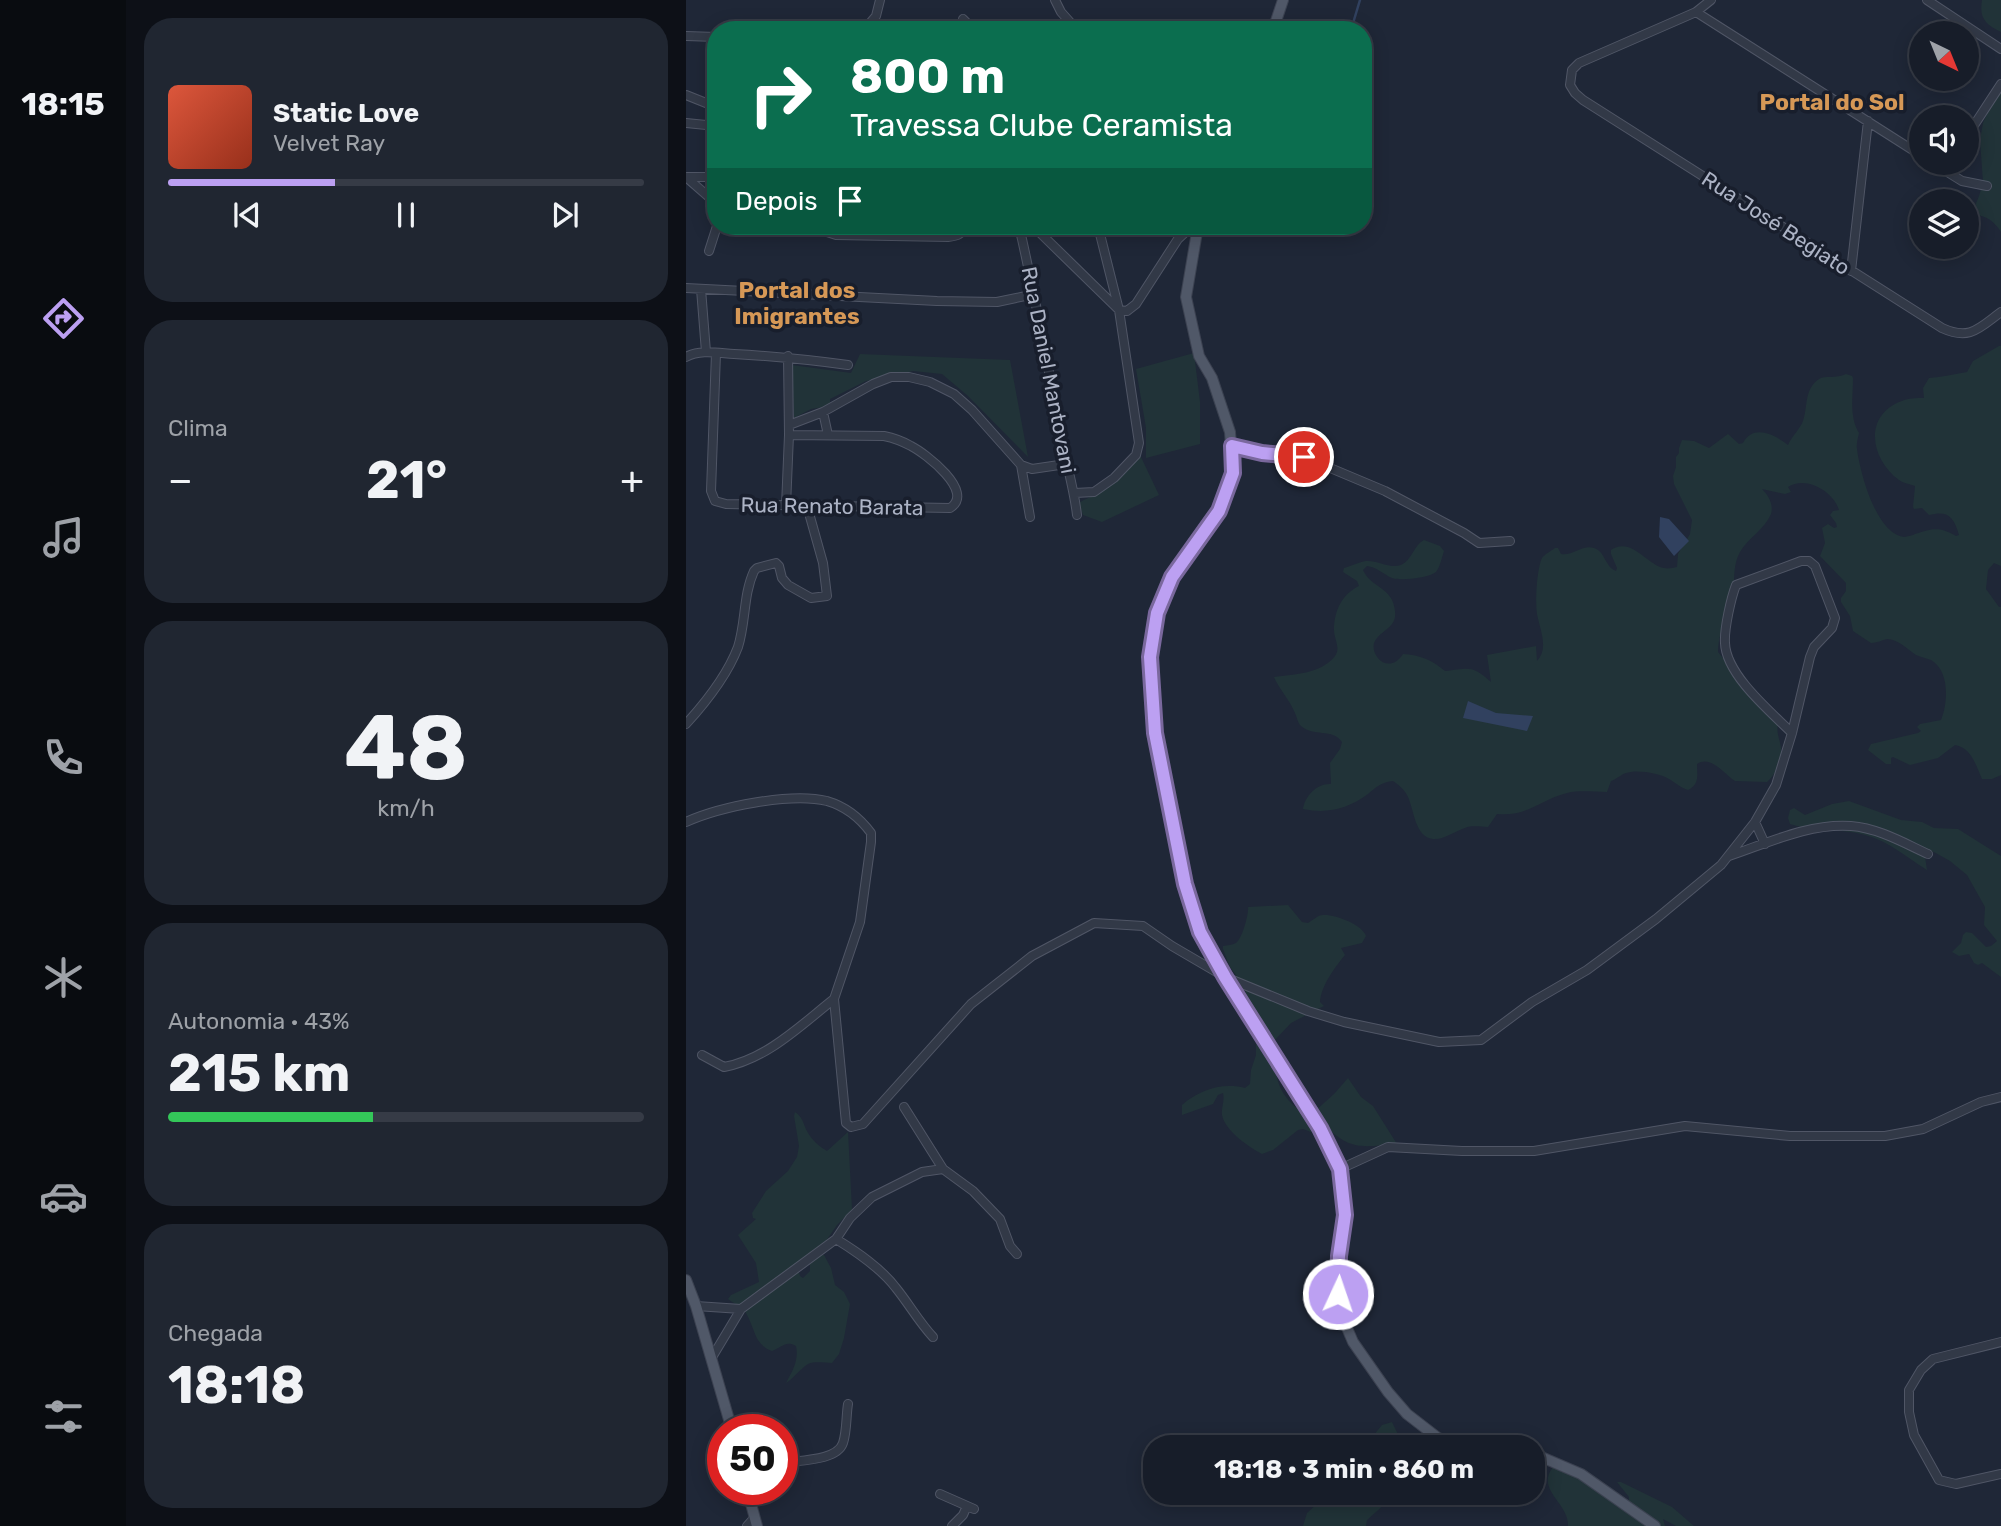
<!DOCTYPE html>
<html lang="pt">
<head>
<meta charset="utf-8">
<style>
	body { margin:0; font-family:Rubik,sans-serif; background:#202631; color:#f1f3f6; height:100vh; display:flex; flex-direction:column; font-size:26px; white-space:nowrap }
	* { box-sizing:border-box; margin:0 }
	p { font-size:23px; color:#9ea2a8 }
	.icon { flex:none; width:38px; height:38px; fill:none; stroke:currentColor; stroke-width:2; stroke-linecap:round; stroke-linejoin:round }
	.map { position:relative; flex:1; overflow:hidden }
	.side { display:flex; flex-direction:column; gap:18px; padding:18px; background:#0d1017; width:560px }
	.side>* { flex:none }
	.banner { position:absolute; left:21px; top:21px; width:665px; height:214px; border-radius:28px; box-shadow:0 4px 18px #0003,0 0 0 2px #363b46; background:#0b6e4f; color:#fff; overflow:hidden }
	.needle { width:46px; rotate:137deg }
	.fabs { position:absolute; left:1223px; top:21px; display:grid; gap:14px }
	.fabs a { display:grid; place-items:center; width:70px; height:70px; border-radius:50%; background:#171d29; box-shadow:0 4px 18px #0003,0 0 0 2px #363b46; font-size:35px }
	.speed { position:absolute; left:21px; top:1414px; display:flex; gap:14px; font-size:35px; font-weight:700; text-align:center }
	.speed>* { display:grid; place-content:center; width:91px; height:91px; border-radius:50%; background:#171d29; box-shadow:0 4px 18px #0003,0 0 0 2px #363b46; line-height:1 }
	.speed .limit { border:10px solid #d22; background:#fff; color:#111 }
	.pin { position:absolute; display:grid; place-items:center; width:60px; height:60px; color:#fff; margin:-30px; border:4px solid #fff; border-radius:50%; box-shadow:0 2px 7px #0007 }
	.me { position:absolute; width:77px; margin:-38px; rotate:3deg; stroke-linejoin:round; filter:drop-shadow(0 0 5px #0008) }
	.turn { display:flex; align-items:center; gap:24px; height:147px; padding:0 28px; font-size:32px }
	.turn .icon { width:91px; height:91px; stroke-width:2.5 }
	.turn b { display:block; font-size:49px; line-height:60px }
	.then { display:flex; align-items:center; height:66px; padding:0 28px; background:#0003; gap:14px; font-size:26px }
	.big { font-size:52px; font-weight:700; line-height:1.1 }
	.side .card { flex:1; display:flex; flex-direction:column; justify-content:center; gap:10px; min-width:0; padding:0 24px; border-radius:28px; background:#202631 }
	.side .dial { align-items:center; gap:0 }
	.dial b { font-size:91px; line-height:1 }
	.song { display:flex; align-items:center; gap:21px }
	.cover { width:84px; height:84px; border-radius:10px; background:linear-gradient(135deg,hsl(10 70% 55%),hsl(10 70% 35%)) }
	.played { height:7px; border-radius:4px; background:linear-gradient(90deg,#bca0f2 35%,#363b46 35%) }
	.keys { display:flex; justify-content:space-around; direction:ltr }
	.heat { display:flex; justify-content:space-between; align-items:center; font-size:38px; direction:ltr }
	.charge { height:10px; border-radius:5px; background:linear-gradient(90deg,#34c759 43%,#363b46 0) }
	.trip { position:absolute; left:457px; top:1435px; width:402px; height:70px; border-radius:28px; background:#171d29; box-shadow:0 4px 18px #0003,0 0 0 2px #363b46; font-weight:700; line-height:70px; text-align:center }
	main { display:flex; flex:1; min-height:0 }
	.tabs { display:flex; flex-direction:column; width:126px; justify-content:space-around; align-items:center; background:#090c10; color:#9ea2a8 }
	.tabs .icon { width:49px; height:49px }
	.tabs .current { color:#bca0f2 }
	.tabs b { font-size:32px; color:#f1f3f6 }
	.map>svg:first-child { display:block }
	.green { fill:#213338 }
	.water { fill:#31415f }
	.lines { fill:none; stroke-linecap:round; stroke-linejoin:round }
	.stream { stroke:#31415f; stroke-width:2.5 }
	.minor-casing { stroke:#505666; stroke-width:10 }
	.major-casing { stroke:#3c4251; stroke-width:12 }
	.minor { stroke:#323947; stroke-width:8 }
	.major { stroke:#505868; stroke-width:10 }
	.route-casing { stroke:#7a689d; stroke-width:18 }
	.route { stroke:#bca0f2; stroke-width:12 }
	.labels { text-anchor:middle; dominant-baseline:central; stroke-width:7; stroke-linejoin:round; paint-order:stroke }
	.street-label { font-size:21px; fill:#acb3c5; stroke:#181e2c }
	.neighbourhood-label { font-size:23px; font-weight:bold; fill:#d69856; stroke:#181e2c }
</style>
</head>
<body>
<main>
<nav class="tabs">
<b>18:15</b>
<svg class="icon current" aria-label="directions" viewBox="0 0 24 24"><path d="M12 3l9 9-9 9-9-9zM9 14v-3h6M13 9l2 2-2 2"/></svg>
<svg class="icon" aria-label="music" viewBox="0 0 24 24"><path d="M9 18V5l10-2v13"/><circle cx="6" cy="18" r="3"/><circle cx="16" cy="16" r="3"/></svg>
<svg class="icon" aria-label="phone" viewBox="0 0 24 24"><path d="M5 4h4l2 5-3 2q2 4 5 5l2-3 5 2v4C11 20 4 13 5 4z"/></svg>
<svg class="icon" aria-label="climate" viewBox="0 0 24 24"><path d="M12 3v18M4 7l16 10M4 17L20 7"/></svg>
<svg class="icon" aria-label="car" viewBox="0 0 24 24"><path d="M5 17H2v-5l4-1 3-4h7l3 4 3 1v5h-3M9 17h6M6 11h13"/><circle cx="7" cy="17" r="2"/><circle cx="17" cy="17" r="2"/></svg>
<svg class="icon" aria-label="filters" viewBox="0 0 24 24"><path d="M4 7h16M4 17h16"/><circle cx="9" cy="7" r="2"/><circle cx="15" cy="17" r="2"/></svg>
</nav>
<section class="side">
<div class="card">
<div class="song"><i class="cover"></i><div><b>Static Love</b><p>Velvet Ray</p></div></div>
<div class="played"></div>
<div class="keys"><svg class="icon" aria-label="previous" viewBox="0 0 24 24"><path d="M18 5L8 12l10 7zM5 5v14"/></svg><svg class="icon" aria-label="pause" viewBox="0 0 24 24"><path d="M8 5v14M16 5v14"/></svg><svg class="icon" aria-label="next" viewBox="0 0 24 24"><path d="M6 5l10 7-10 7zM19 5v14"/></svg></div>
</div>
<div class="card"><p>Clima</p>
<div class="heat"><a>−</a><b class="big">21°</b><a>+</a></div>
</div>
<div class="card dial"><b>48</b><p>km/h</p></div>
<div class="card"><p>Autonomia · 43%</p><b class="big">215 km</b><div class="charge"></div></div>
<div class="card"><p>Chegada</p><b class="big">18:18</b></div>
</section>
<div class="map">
<svg width="1315" height="1526" viewBox="0 0 1315 1526">
	<rect width="100%" height="100%" fill="#1f2737"/>
	<path class="green" d="M 1296,0 L 1315,0 L 1315,32 C 1299,24 1293,18 1296,0 Z
		M 1315,83 L 1315,232 C 1309,222 1300,215 1288,215 L 1286,213 L 1293,196 L 1297,182 L 1294,140 L 1297,123 Z
		M 1313,346 L 1315,346 L 1315,566 L 1308,563 L 1302,570 L 1300,589 L 1313,607 L 1315,607 L 1315,775 L 1306,779 L 1296,779 C 1290,766 1286,748 1269,745 L 1252,758 L 1224,765 L 1207,757 L 1205,758 L 1205,764 L 1200,764 L 1182,750 L 1185,744 L 1232,733 L 1235,731 L 1231,727 L 1234,724 L 1255,720 C 1262,703 1264,671 1245,660 C 1240,658 1234,657 1230,655 C 1221,649 1212,639 1201,639 C 1196,640 1191,643 1185,643 L 1167,631 L 1164,616 L 1155,602 L 1155,598 L 1160,591 L 1160,583 L 1134,556 L 1139,543 L 1136,528 L 1142,524 L 1148,528 L 1151,527 L 1150,523 L 1144,515 L 1147,511 L 1153,510 C 1148,492 1120,475 1102,487 L 1105,492 L 1099,494 L 1076,489 C 1082,495 1088,504 1085,514 C 1079,529 1062,538 1054,552 C 1044,570 1051,593 1045,611 C 1043,616 1039,621 1037,626 C 1034,633 1032,645 1032,652 L 1092,724 C 1090,734 1094,739 1095,748 C 1096,761 1090,774 1081,782 L 1049,781 C 1037,773 1025,755 1011,764 C 1011,775 1014,784 1002,790 C 995,788 990,783 983,779 C 974,773 950,769 940,773 C 934,775 931,779 925,781 L 921,792 C 908,792 894,790 881,793 C 853,800 842,817 811,814 L 802,827 C 795,827 786,825 779,828 C 769,831 758,840 747,839 C 729,837 728,810 722,797 C 719,790 713,785 707,781 C 696,782 690,787 682,794 C 661,809 642,814 617,809 C 619,796 631,783 645,784 L 644,763 L 654,749 L 656,742 C 647,728 627,737 615,726 C 611,722 611,716 608,711 C 603,699 593,689 588,677 C 609,674 635,674 649,656 C 655,648 648,639 648,630 C 648,611 656,594 673,586 L 671,581 L 657,572 L 658,568 C 665,566 673,562 680,561 C 691,560 704,569 715,565 C 726,560 728,545 738,540 L 754,546 L 758,551 C 756,557 754,567 750,572 C 743,578 714,581 706,578 C 697,574 691,567 681,566 L 677,570 C 685,588 707,587 709,611 C 711,628 696,629 689,641 C 682,653 702,677 717,654 C 734,655 746,660 759,671 C 784,668 786,665 805,682 L 801,655 L 850,646 L 851,661 C 863,648 854,630 851,614 C 849,602 851,568 856,558 C 859,554 865,551 869,548 L 872,548 L 875,554 C 887,556 897,544 908,548 C 919,551 919,567 930,571 L 931,568 L 925,554 L 925,550 C 945,536 961,565 978,568 C 982,569 987,568 991,567 L 992,554 L 1004,534 L 1006,520 L 988,484 L 987,476 L 990,467 L 990,457 L 993,453 L 993,448 L 996,440 L 1008,441 L 1023,448 L 1042,434 L 1053,444 L 1057,443 C 1067,424 1088,434 1102,445 C 1106,436 1114,429 1117,421 C 1122,407 1118,389 1133,379 C 1139,375 1150,379 1160,374 L 1166,376 L 1167,378 C 1167,397 1163,416 1173,433 C 1172,438 1170,444 1171,449 C 1174,472 1190,534 1218,537 C 1219,537 1228,535 1229,534 C 1247,529 1252,526 1270,536 L 1273,535 C 1268,517 1262,510 1243,515 L 1236,508 L 1228,509 L 1227,507 L 1229,486 C 1224,484 1217,483 1213,480 C 1184,459 1177,415 1216,401 C 1222,398 1231,398 1238,398 L 1237,388 L 1243,378 C 1256,377 1268,374 1281,372 L 1287,361 Z
		M 508,353 L 514,402 L 514,444 L 460,458 L 460,428 L 450,369 Z
		M 174,354 L 324,360 L 342,457 L 282,396 L 256,374 L 227,371 L 180,381 L 144,399 L 144,406 L 125,409 L 108,418 L 106,365 L 165,373 Z
		M 454,455 L 473,495 L 416,522 L 397,515 L 393,503 C 400,498 408,496 415,492 C 431,482 442,468 454,455 Z
		M 1163,801 L 1215,820 L 1236,822 L 1248,828 L 1272,829 L 1315,856 L 1315,977 L 1296,963 L 1292,965 L 1288,963 L 1283,954 L 1273,956 L 1266,952 L 1275,943 L 1277,935 L 1280,932 L 1286,933 L 1300,947 L 1305,946 L 1311,941 L 1298,925 L 1299,907 L 1281,875 L 1264,861 L 1248,852 L 1238,850 L 1241,870 C 1221,858 1203,841 1179,835 C 1154,828 1128,832 1104,824 L 1102,818 L 1104,810 L 1108,808 L 1119,815 L 1146,804 Z
		M 602,905 L 616,922 L 622,923 C 627,920 632,915 637,915 C 649,914 677,925 680,936 L 676,943 L 655,948 L 659,955 C 649,967 635,986 634,1002 L 638,1006 L 605,1023 L 588,1041 C 590,1073 587,1091 616,1112 L 628,1112 L 648,1094 L 662,1078 L 675,1097 L 687,1106 L 711,1144 C 674,1147 665,1151 637,1124 L 635,1136 L 617,1129 L 612,1130 L 587,1150 L 576,1154 C 563,1147 539,1131 536,1115 C 535,1108 539,1101 537,1093 L 532,1095 L 527,1104 L 496,1115 L 496,1105 C 513,1090 536,1082 559,1088 L 564,1084 L 565,1070 L 570,1055 L 570,1032 L 563,1015 L 559,987 L 544,967 L 537,949 L 537,946 C 542,945 546,945 550,943 C 556,939 563,914 562,907 Z
		M 109,1112 C 118,1118 117,1125 122,1133 C 126,1140 134,1147 141,1151 L 162,1132 L 166,1210 L 151,1225 L 140,1241 L 113,1261 L 111,1265 L 114,1276 L 117,1278 L 124,1271 L 124,1261 L 132,1253 L 138,1255 L 145,1268 L 149,1285 L 158,1292 L 164,1304 L 158,1338 L 153,1354 L 146,1363 C 139,1363 129,1361 122,1364 C 114,1369 108,1378 100,1383 C 107,1370 113,1360 110,1346 C 100,1340 95,1348 86,1351 C 68,1345 69,1328 60,1313 C 56,1306 48,1304 42,1299 L 45,1295 L 73,1282 L 70,1263 L 52,1235 L 70,1219 L 67,1218 L 66,1213 L 80,1191 L 102,1171 L 111,1157 L 113,1146 L 108,1116 Z
		M 706,1422 L 718,1447 L 678,1447 L 696,1425 Z
		M 878,1466 L 938,1500 L 943,1500 L 943,1497 L 931,1482 L 935,1482 L 986,1507 L 1008,1526 L 990,1526 L 977,1519 L 979,1526 L 882,1526 C 883,1503 849,1490 867,1467 Z
		M 643,1493 L 711,1493 L 681,1520 L 680,1526 L 617,1526 L 621,1513 Z"/>
	<path class="water" d="M 974,517 L 983,519 L 1003,541 L 988,556 L 973,537 Z
		M 782,701 L 810,713 L 847,716 L 841,731 L 777,718 Z"/>
	<g class="lines">
		<path class="stream" d="M 665,30 L 674,0"/>
		<g class="minor-casing">
			<path id="minor" d="M 369,0 L 375,12 L 391,30
				M 1025,0 L 1010,12 L 893,63 L 886,70 L 884,85 L 889,93 L 897,100 L 1256,328 C 1284,341 1293,328 1315,312
				M 1241,0 L 1315,49
				M 1010,12 L 1236,156
				M 277,19 L 288,30
				M 178,30 L 190,16 L 194,0
				M 0,36 L 30,37
				M 0,95 L 30,107
				M 0,123 L 30,126
				M 1281,136 L 1315,84
				M 1247,163 L 1276,181 L 1301,186
				M 0,177 L 24,198 L 30,207
				M 0,177 L 30,177
				M 134,226 L 141,232 L 150,235 L 262,237 C 271,236 276,235 278,226
				M 333,226 C 349,295 362,366 375,436 C 380,463 388,488 391,515
				M 347,226 L 433,310 L 441,311 L 450,304 L 492,239 L 506,226
				M 23,251 L 31,226
				M 1165,271 L 1182,121
				M 0,288 L 251,301 L 311,302 L 349,294
				M 15,289 L 20,352
				M 30,353 L 25,491 L 29,501 L 40,504 L 264,508 C 290,492 239,453 225,446 C 216,441 208,438 198,436 L 103,435
				M 0,357 C 14,349 32,353 48,354 C 86,356 124,360 162,365
				M 137,412 L 142,435
				M 103,425 L 137,412 L 187,384 L 205,377 L 223,377 L 244,382 L 268,394 L 286,410 L 335,465 L 344,517
				M 546,446 L 576,453 L 618,457 L 699,491 L 778,533 L 793,543 L 824,541
				M 335,465 L 346,469 L 380,464
				M 389,493 L 408,492 L 428,478 L 450,455 L 453,443 L 433,310 L 412,226
				M 100,506 L 103,435 L 102,356
				M 0,724 C 21,701 41,676 52,647 C 60,622 57,595 68,571 L 71,568 L 90,563 L 93,566 L 96,578 L 102,585 L 125,598 L 141,596 L 137,563 L 121,506
				M 0,822 C 33,807 105,792 141,801 C 158,806 174,818 185,833 L 185,842 L 174,922 L 148,999 L 160,1123 L 165,1127 L 177,1124 L 285,1004 L 346,956 L 408,923 L 457,926 L 486,946 L 539,977 L 622,1011 L 658,1022 L 753,1042 L 795,1040 L 846,1002 L 901,970 L 970,919 L 1035,865 L 1069,822 L 1090,785 L 1106,733 L 1124,657 L 1128,647 L 1146,628 L 1149,618 L 1129,566 L 1123,561 L 1115,561 L 1050,585 C 1045,598 1038,629 1039,643 C 1040,675 1085,712 1106,733
				M 1069,822 L 1079,844
				M 1043,856 C 1082,843 1123,823 1165,826 C 1192,828 1218,843 1242,854
				M 16,1055 L 38,1067 C 81,1059 115,1025 148,999
				M 218,1107 L 257,1169 L 287,1191 L 314,1219 L 324,1246 L 331,1254
				M 654,1169 L 702,1147 L 776,1151 L 848,1151 L 999,1126 L 1104,1136 L 1199,1136 L 1237,1129 L 1295,1102 L 1315,1097
				M 150,1239 C 171,1252 195,1268 210,1288 C 223,1304 233,1322 247,1337
				M 10,1306 L 55,1309
				M 1315,1342 L 1247,1359 L 1235,1370 L 1223,1390 L 1223,1412 L 1228,1435 L 1253,1480 L 1270,1484 L 1315,1474
				M 25,1359 L 55,1309 L 150,1239 L 164,1218 L 186,1197 L 236,1172 L 257,1169
				M 96,1463 C 113,1460 151,1461 157,1443 C 161,1431 160,1416 162,1404
				M 254,1494 L 288,1509
				M 61,1526 L 69,1517
				M 266,1526 L 277,1515 L 281,1506"/>
		</g>
		<g class="major-casing">
			<path id="major" d="M 587,30 L 597,0
				M 512,226 L 500,297 L 513,356 L 526,378 L 544,432 L 547,473 L 533,511 L 486,577 L 471,613 L 465,657 L 469,733 L 499,884 L 514,932 L 539,977 L 634,1128 L 654,1169 L 659,1215 L 653,1256 L 651,1294 L 655,1314 L 667,1342 L 702,1392 L 721,1414 L 752,1438 L 778,1447
				M 0,1280 L 10,1306 L 46,1430
				M 847,1456 L 853,1456 L 895,1474 L 969,1526
				M 61,1489 L 71,1526"/>
		</g>
		<use href="#minor" class="minor"/>
		<use href="#major" class="major"/>
	</g>
	<g class="lines">
		<g class="route-casing">
			<path id="route" d="M 618,457 L 576,453 L 546,446 L 547,473 L 533,511 L 486,577 L 471,613 L 464,657 L 469,733 L 499,884 L 514,932 L 539,977 L 634,1128 L 654,1169 L 659,1215 L 653,1256 L 652,1294"/>
		</g>
		<use href="#route" class="route"/>
	</g>
	<g class="labels">
		<g class="street-label">
			<text transform="translate(1090 223) rotate(33)">Rua José Begiato</text>
			<text transform="translate(363 370) rotate(79)">Rua Daniel Mantovani</text>
			<text transform="translate(146 506) rotate(1)">Rua Renato Barata</text>
		</g>
		<g class="neighbourhood-label">
			<text x="1146" y="102">Portal do Sol</text>
			<text x="111" y="290">Portal dos<tspan x="111" dy="26">Imigrantes</tspan></text>
		</g>
	</g>
</svg>
<div class="fabs">
<a><svg class="needle" viewBox="-14 -14 28 28"><path d="M0-13l5 13h-10z" fill="#e53935"/><path d="M0 13l5-13h-10z" fill="#9ea2a8"/></svg></a>
<a><svg class="icon" aria-label="sound" viewBox="0 0 24 24"><path d="M4 9h4l5-4v14l-5-4H4zM17 9q2 3 0 6"/></svg></a>
<a><svg class="icon" aria-label="layers" viewBox="0 0 24 24"><path d="M12 4l9 5-9 5-9-5zM3 14l9 5 9-5"/></svg></a>
</div>
<div class="speed"><div class="limit">50</div></div>
<div class="pin" style="left:618px;top:457px;background:#d93025"><svg class="icon" aria-label="arrive" viewBox="0 0 24 24"><path d="M6 21V4h12l-3 4 3 4H6"/></svg></div>
<svg class="me" style="left:652px;top:1294px" viewBox="-20 -20 40 40"><circle r="17" fill="#bca0f2" stroke="#fff" stroke-width="3"/><path d="M0-11L8 9 0 5-8 9z" fill="#fff"/></svg>
<div class="trip">18:18 · 3 min · 860 m</div>
<div class="banner">
<div class="turn"><svg class="icon" aria-label="right" viewBox="0 0 24 24"><path d="M7 20v-9h11M14 6l5 5-5 5"/></svg><div><b>800 m</b>Travessa Clube Ceramista</div></div>
<div class="then">Depois<svg class="icon" aria-label="arrive" viewBox="0 0 24 24"><path d="M6 21V4h12l-3 4 3 4H6"/></svg></div>
</div>
</div>
</main>
</body>
</html>
